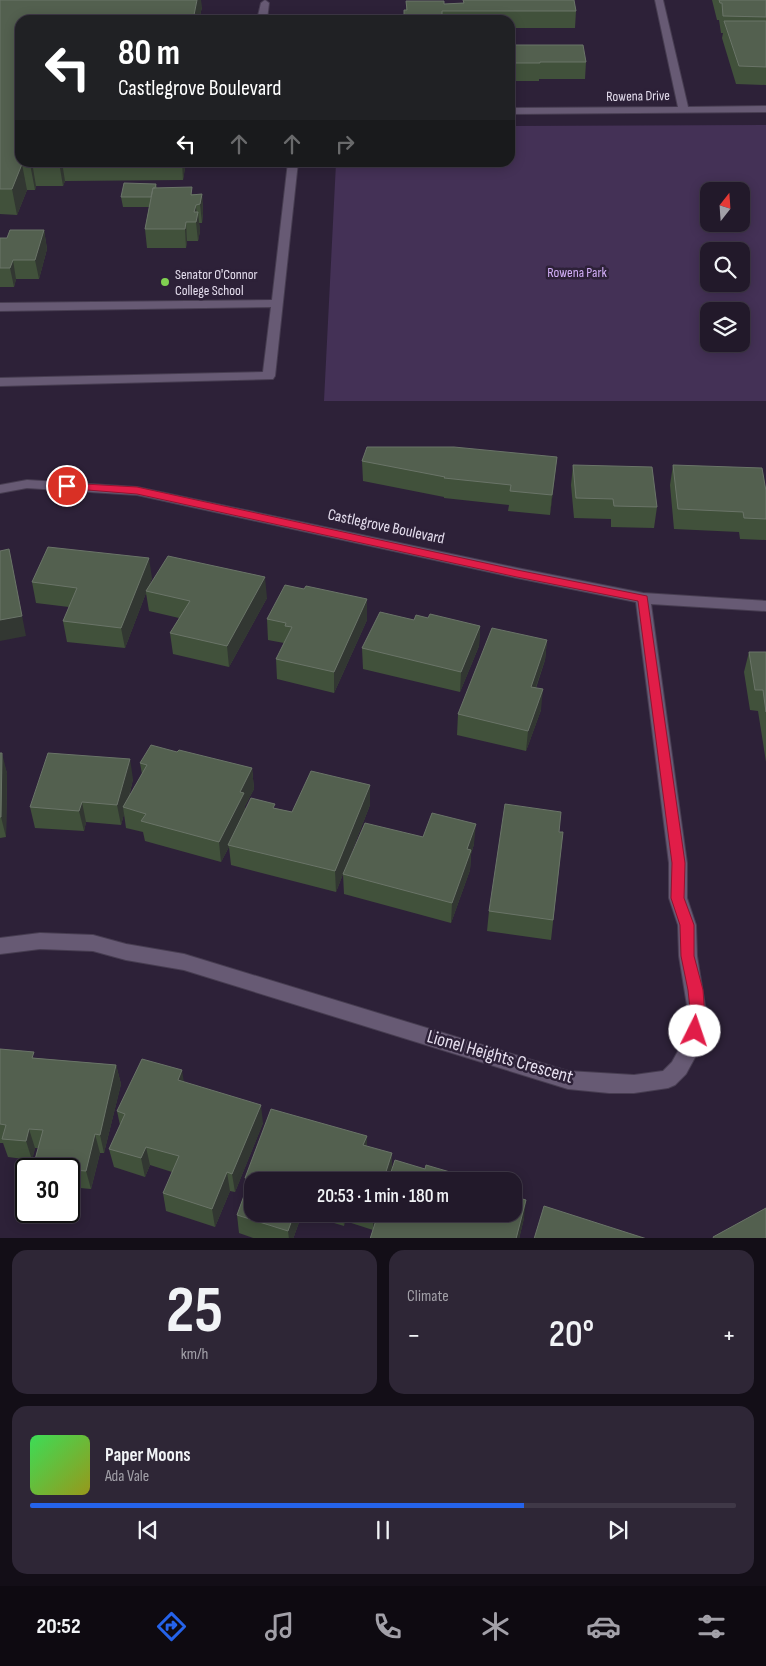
<!DOCTYPE html>
<html lang="en">
<head>
<meta charset="utf-8">
<style>
	body { margin:0; font-family:"Sofia Sans Condensed",sans-serif; background:#2e2636; color:#f1f3f6; height:100vh; display:flex; flex-direction:column; font-size:19px; white-space:nowrap }
	* { box-sizing:border-box; margin:0 }
	p { font-size:16px; color:#a2a0a8 }
	.icon { flex:none; width:28px; height:28px; fill:none; stroke:currentColor; stroke-width:2; stroke-linecap:round; stroke-linejoin:round }
	.map { position:relative; height:1238px; overflow:hidden }
	.drawer { display:flex; flex-direction:column; gap:12px; padding:12px; background:#130e17; flex:1 }
	.drawer>* { flex:none }
	.hud { position:absolute; left:15px; top:15px; width:500px; height:152px; border-radius:15px; box-shadow:0 2px 12px #0003,0 0 0 1px #3f3847; background:#202124; color:#fff; overflow:hidden }
	.needle { width:32px; rotate:17deg }
	.buttons { position:absolute; left:700px; top:182px; display:grid; gap:10px }
	.buttons a { display:grid; place-items:center; width:50px; height:50px; border-radius:10px; background:#22192a; box-shadow:0 2px 12px #0003,0 0 0 1px #3f3847; font-size:25px }
	.speed { position:absolute; left:15px; top:1158px; display:flex; gap:10px; font-size:25px; font-weight:700; text-align:center }
	.speed>* { display:grid; place-content:center; width:65px; height:65px; border-radius:50%; background:#22192a; box-shadow:0 2px 12px #0003,0 0 0 1px #3f3847; line-height:1 }
	.speed .limit { border:2px solid #111; border-radius:8px; background:#fff; color:#111 }
	.pin { position:absolute; display:grid; place-items:center; width:42px; height:42px; color:#fff; margin:-21px; border:2px solid #fff; border-radius:50%; box-shadow:0 1px 5px #0007 }
	.me { position:absolute; width:55px; margin:-28px; rotate:4deg; stroke-linejoin:round; filter:drop-shadow(0 0 4px #0008) }
	.turn { display:flex; align-items:center; gap:18px; height:105px; padding:0 20px; font-size:22px }
	.turn .icon { width:65px; height:65px; stroke-width:2.5 }
	.turn b { display:block; font-size:35px; line-height:42px }
	.lanes { display:flex; align-items:center; height:48px; padding:0 20px; background:#0003; justify-content:center; gap:25px; direction:ltr }
	.lanes .off { opacity:.35 }
	.big { font-size:38px; font-weight:600; line-height:1.1 }
	.drawer .widget { flex:1; display:flex; flex-direction:column; justify-content:center; gap:8px; min-width:0; padding:0 18px; border-radius:15px; background:#2e2636 }
	.drawer .dial { align-items:center; gap:0 }
	.dial b { font-size:65px; line-height:1 }
	.song { display:flex; align-items:center; gap:15px }
	.cover { width:60px; height:60px; border-radius:8px; background:linear-gradient(135deg,hsl(130 70% 55%),hsl(60 70% 35%)) }
	.played { height:5px; border-radius:2px; background:linear-gradient(90deg,#2563eb 70%,#3f3847 70%) }
	.keys { display:flex; justify-content:space-around; direction:ltr }
	.heat { display:flex; justify-content:space-between; align-items:center; font-size:28px; direction:ltr }
	.drawer .tiles { flex:1; display:grid; gap:12px; grid-template-columns:1fr 1fr }
	.widget:last-child { grid-column:span 2 }
	.trip { position:absolute; left:244px; top:1172px; width:278px; height:50px; border-radius:15px; background:#22192a; box-shadow:0 2px 12px #0003,0 0 0 1px #3f3847; font-weight:600; line-height:50px; text-align:center }
	.dock { display:flex; height:80px; justify-content:space-around; align-items:center; background:#0e0a11; color:#a2a0a8 }
	.dock .icon { width:35px; height:35px }
	.dock .current { color:#2563eb }
	.dock b { font-size:22px; color:#f1f3f6 }
	.map>svg:first-child { display:block }
	.green { fill:#443156; fill-rule:evenodd }
	.lines { fill:none; stroke-linecap:round; stroke-linejoin:round }
	.lane-casing { stroke:#473d51; stroke-width:2 }
	.street-casing { stroke:#473d51; stroke-width:2 }
	.lane { fill:#675a74; fill-rule:evenodd }
	.street { fill:#675a74; fill-rule:evenodd }
	.wall { fill:#41513b }
	.shaded-wall { fill:#323732 }
	.building { fill:#53604f; stroke:#6a7468 }
	.route { fill:#e11d48; stroke:#92132f }
	.poi-dot { fill:#80d051; stroke:#2d2138; stroke-width:2 }
	.labels { text-anchor:middle; dominant-baseline:central; stroke-width:5; stroke-linejoin:round; paint-order:stroke }
	.far-street-label { font-size:14px; fill:#e5deee; stroke:#2d2138 }
	.far-park-label { font-size:14px; fill:#d3aff8; stroke:#2d2138 }
	.far-poi-label { font-size:14px; fill:#e5deee; stroke:#2d2138; text-anchor:start }
	.street-label { font-size:16px; fill:#e5deee; stroke:#2d2138 }
	.near-street-label { font-size:19px; fill:#e5deee; stroke:#2d2138 }
</style>
</head>
<body>
<div class="map">
<svg width="766" height="1239" viewBox="0 0 766 1239">
	<rect width="100%" height="100%" fill="#2d2138"/>
	<path class="green" d="M 766,125 L 766,401 L 324,401 L 336,163 L 510,162 L 510,126 ZM 709,191 L 741,191 L 741,224 L 709,224 ZM 709,251 L 741,251 L 741,284 L 709,284 ZM 709,311 L 741,311 L 741,344 L 709,344 Z"/>
	<g class="lines">
		<g class="lane-casing">
			<path id="lane" d="M 265,0 L 269,3 L 267,20 L 257,20 L 261,3 Z
				M 288,162 L 298,162 L 275,376 L 273,379 L 0,386 L 0,378 L 263,372 L 271,307 L 0,311 L 0,303 L 272,300 Z"/>
		</g>
		<g class="street-casing">
			<path id="street" d="M 655,0 L 663,0 L 688,107 L 766,106 L 766,112 L 510,114 L 510,108 L 678,107 Z
				M 27,480 L 137,487 L 517,568 L 643,593 L 766,601 L 766,611 L 651,604 L 687,863 L 687,898 L 696,925 L 697,956 L 707,1018 L 699,1050 L 686,1074 L 675,1085 L 668,1088 L 634,1093 L 609,1093 L 568,1089 L 184,970 L 126,960 L 93,951 L 40,949 L 0,954 L 0,938 L 40,933 L 93,935 L 126,944 L 184,954 L 568,1071 L 634,1075 L 663,1071 L 672,1062 L 683,1042 L 689,1018 L 679,956 L 678,925 L 669,898 L 669,863 L 636,602 L 517,578 L 137,495 L 27,488 L 0,493 L 0,485 Z"/>
		</g>
		<use href="#lane" class="lane"/>
		<use href="#street" class="street"/>
	</g>
	<path class="wall" d="M 0,0 L 202,7 L 199,20 L 20,20 L 20,162 L 186,162 L 183,180 L 65,181 L 63,186 L 36,186 L 35,190 L 27,190 L 17,215 L 0,214 Z
		M 463,0 L 574,0 L 576,11 L 575,28 L 510,28 L 510,20 L 404,20 L 406,10 L 406,1 L 444,4 L 463,3 Z
		M 712,0 L 766,0 L 766,85 L 736,84 L 722,38 L 723,33 L 721,33 L 719,20 L 717,20 Z
		M 510,45 L 586,62 L 585,79 L 539,79 L 539,81 L 510,81 Z
		M 156,184 L 157,188 L 192,194 L 202,194 L 203,213 L 202,223 L 199,223 L 200,231 L 198,241 L 187,241 L 186,248 L 147,248 L 145,229 L 149,207 L 123,207 L 121,197 Z
		M 44,230 L 47,249 L 39,279 L 16,279 L 14,287 L 0,287 L 0,238 L 7,238 Z
		M 557,457 L 550,515 L 508,511 L 509,505 L 444,498 L 444,497 L 363,481 L 362,461 Z
		M 573,465 L 657,507 L 654,528 L 611,527 L 611,519 L 574,518 L 571,485 Z
		M 673,465 L 766,491 L 766,540 L 740,539 L 739,532 L 674,529 L 670,485 Z
		M 152,578 L 149,586 L 267,598 L 229,667 L 173,654 L 170,633 L 179,618 L 149,611 L 146,593 L 125,648 L 67,642 L 63,621 L 69,607 L 36,603 L 32,582 Z
		M 428,618 L 480,626 L 479,646 L 460,692 L 363,669 L 362,648 L 414,620 Z
		M 267,619 L 367,620 L 334,693 L 277,679 L 276,659 L 284,643 L 268,640 Z
		M 547,640 L 545,660 L 536,688 L 541,710 L 526,751 L 457,735 L 458,714 Z
		M 749,652 L 766,652 L 766,762 L 758,711 L 750,710 L 744,672 Z
		M 177,752 L 252,768 L 254,789 L 245,806 L 245,810 L 275,808 L 292,812 L 370,805 L 336,892 L 231,865 L 229,847 L 221,862 L 145,841 L 143,832 L 126,828 L 124,814 L 121,825 L 86,822 L 84,831 L 35,828 L 30,807 L 133,779 L 129,797 L 142,774 L 140,763 Z
		M 0,753 L 7,773 L 6,837 L 0,838 Z
		M 559,832 L 563,832 L 551,940 L 487,931 L 489,911 Z
		M 423,837 L 474,844 L 471,854 L 470,870 L 451,923 L 344,894 L 343,874 Z
		M 0,1049 L 35,1058 L 116,1065 L 121,1084 L 104,1153 L 100,1153 L 91,1189 L 69,1187 L 69,1169 L 34,1169 L 33,1167 L 38,1148 L 35,1148 L 32,1160 L 8,1157 L 3,1143 L 0,1143 Z
		M 184,1082 L 263,1123 L 235,1192 L 230,1191 L 215,1227 L 166,1211 L 163,1193 L 172,1172 L 150,1165 L 145,1177 L 114,1167 L 109,1149 L 120,1125 L 117,1111 Z
		M 367,1136 L 367,1146 L 392,1171 L 425,1169 L 474,1179 L 252,1181 L 302,1214 L 293,1239 L 256,1239 L 239,1233 L 237,1215 L 246,1190 L 245,1178 Z
		M 304,1214 L 512,1214 L 524,1218 L 519,1239 L 370,1239 L 373,1230 L 345,1221 L 344,1226 Z"/>
	<path class="shaded-wall" d="M 197,0 L 201,0 L 202,7 L 199,20 L 193,20 Z
		M 31,162 L 32,162 L 36,186 L 35,190 L 30,164 Z
		M 59,162 L 62,162 L 65,181 L 63,186 Z
		M 182,162 L 186,162 L 183,180 Z
		M 22,164 L 27,190 L 17,215 L 12,189 Z
		M 202,194 L 203,213 L 202,223 L 200,204 Z
		M 196,205 L 197,219 L 198,212 L 200,231 L 198,241 L 196,222 L 194,212 Z
		M 186,222 L 187,241 L 186,248 L 185,229 Z
		M 44,230 L 47,249 L 39,279 L 35,260 Z
		M 13,260 L 16,279 L 14,287 L 10,268 Z
		M 557,457 L 555,477 L 550,515 L 552,495 Z
		M 9,549 L 26,636 L 0,641 L 0,620 Z
		M 149,558 L 152,578 L 147,591 L 146,591 L 146,593 L 125,648 L 121,628 Z
		M 265,577 L 267,598 L 229,667 L 227,646 Z
		M 367,599 L 367,620 L 334,693 L 334,672 Z
		M 480,626 L 479,646 L 460,692 L 461,672 Z
		M 547,640 L 545,660 L 529,707 L 531,687 Z
		M 543,689 L 541,710 L 526,751 L 528,731 Z
		M 2,753 L 7,773 L 6,837 L 1,817 Z
		M 130,759 L 133,779 L 126,808 L 123,807 L 124,814 L 121,825 L 117,805 Z
		M 252,768 L 254,789 L 245,806 L 246,813 L 228,845 L 229,847 L 221,862 L 219,842 L 240,792 Z
		M 370,785 L 370,805 L 336,892 L 335,871 Z
		M 82,802 L 86,822 L 84,831 L 79,811 Z
		M 476,824 L 474,844 L 471,854 L 470,870 L 451,923 L 452,903 L 467,849 Z
		M 116,1065 L 121,1084 L 104,1153 L 100,1135 Z
		M 182,1070 L 185,1089 L 178,1080 Z
		M 261,1105 L 263,1123 L 235,1192 L 232,1174 Z
		M 29,1129 L 35,1148 L 32,1160 L 26,1141 Z
		M 95,1134 L 100,1153 L 91,1189 L 86,1171 Z
		M 367,1136 L 367,1154 L 363,1145 Z
		M 146,1147 L 150,1165 L 145,1177 L 141,1158 Z
		M 392,1153 L 392,1171 L 389,1181 L 383,1181 Z
		M 227,1172 L 230,1191 L 215,1227 L 212,1209 Z
		M 526,1200 L 524,1218 L 519,1239 L 516,1239 Z
		M 294,1214 L 302,1214 L 293,1239 L 289,1239 L 288,1231 Z
		M 343,1214 L 345,1214 L 345,1221 L 344,1226 Z
		M 373,1214 L 378,1214 L 373,1230 Z"/>
	<path class="building" d="M 0,0 L 197,0 L 193,20 L 20,20 L 20,162 L 31,162 L 30,164 L 22,164 L 12,189 L 0,189 Z
		M 463,0 L 574,0 L 576,11 L 442,11 L 442,20 L 404,20 L 404,10 L 407,10 L 406,1 L 444,1 L 444,4 L 464,3 Z
		M 719,0 L 766,0 L 766,17 L 723,16 L 722,3 L 720,3 Z
		M 724,21 L 766,21 L 766,67 L 739,66 Z
		M 510,45 L 583,45 L 586,62 L 540,62 L 540,63 L 510,63 Z
		M 124,183 L 156,184 L 155,188 L 153,188 L 151,197 L 121,197 Z
		M 192,187 L 191,195 L 202,194 L 200,204 L 196,205 L 194,212 L 198,212 L 196,222 L 186,222 L 185,229 L 145,229 L 153,188 Z
		M 10,230 L 44,230 L 35,260 L 13,260 L 10,268 L 0,268 L 0,238 L 7,238 Z
		M 367,447 L 454,447 L 557,457 L 552,495 L 510,491 L 511,485 L 444,478 L 445,477 L 362,461 Z
		M 573,465 L 652,467 L 657,507 L 614,506 L 613,499 L 576,498 Z
		M 673,465 L 762,468 L 766,491 L 766,519 L 744,518 L 743,512 L 678,509 Z
		M 48,547 L 149,558 L 121,628 L 63,621 L 77,588 L 32,582 Z
		M 9,549 L 22,616 L 0,620 L 0,551 Z
		M 168,556 L 265,577 L 227,646 L 170,633 L 190,601 L 146,591 Z
		M 285,585 L 304,589 L 306,586 L 367,599 L 334,672 L 276,659 L 292,627 L 285,626 L 286,623 L 267,619 Z
		M 380,612 L 414,620 L 416,615 L 428,618 L 430,614 L 480,626 L 461,672 L 362,648 Z
		M 492,628 L 547,640 L 531,687 L 543,689 L 528,731 L 458,714 Z
		M 749,652 L 766,652 L 766,712 L 763,690 L 755,690 Z
		M 151,745 L 177,752 L 179,750 L 252,768 L 240,792 L 244,793 L 219,842 L 141,821 L 146,814 L 123,807 L 147,765 L 140,763 Z
		M 0,753 L 2,753 L 1,817 L 0,817 Z
		M 48,753 L 130,759 L 117,805 L 82,802 L 79,811 L 30,807 Z
		M 311,771 L 370,785 L 335,871 L 228,845 L 251,798 L 275,804 L 273,808 L 292,812 Z
		M 505,804 L 561,812 L 559,832 L 563,832 L 553,920 L 489,911 Z
		M 432,813 L 476,824 L 467,849 L 471,850 L 452,903 L 343,874 L 365,823 L 423,837 Z
		M 0,1049 L 34,1052 L 32,1058 L 116,1065 L 100,1135 L 95,1134 L 86,1171 L 33,1167 L 43,1130 L 29,1129 L 26,1141 L 2,1139 L 6,1125 L 0,1124 Z
		M 142,1059 L 182,1070 L 178,1080 L 261,1105 L 232,1174 L 227,1172 L 212,1209 L 163,1193 L 179,1156 L 146,1147 L 141,1158 L 109,1149 L 125,1114 L 117,1111 Z
		M 271,1109 L 367,1136 L 363,1145 L 392,1153 L 383,1181 L 252,1181 L 252,1214 L 294,1214 L 288,1231 L 237,1215 L 250,1179 L 245,1178 Z
		M 395,1160 L 425,1169 L 426,1165 L 474,1179 L 473,1181 L 388,1181 Z
		M 512,1196 L 526,1200 L 516,1239 L 370,1239 L 378,1214 L 512,1214 Z
		M 544,1206 L 647,1239 L 534,1239 Z
		M 766,1208 L 766,1239 L 714,1239 L 713,1237 Z"/>
	<path class="route" d="M 67,483 L 137,487 L 517,570 L 647,596 L 685,863 L 684,898 L 694,925 L 694,956 L 703,990 L 705,1018 L 700,1036 L 695,1037 L 690,1036 L 688,1031 L 691,1018 L 688,990 L 681,956 L 680,925 L 671,898 L 672,863 L 638,601 L 517,577 L 137,494 L 63,488 L 61,486 L 63,484 Z"/>
	<circle class="poi-dot" cx="165" cy="282" r="5"/>
	<g class="labels">
		<g class="far-street-label">
			<text transform="translate(638 96) rotate(-1)">Rowena Drive</text>
		</g>
		<g class="far-park-label">
			<text x="577" y="272">Rowena Park</text>
		</g>
		<g class="far-poi-label">
			<text x="175" y="274">Senator O'Connor<tspan x="175" dy="16">College School</tspan></text>
		</g>
		<g class="street-label">
			<text transform="translate(386 527) rotate(12)">Castlegrove Boulevard</text>
		</g>
		<g class="near-street-label">
			<text transform="translate(500 1057) rotate(16)">Lionel Heights Crescent</text>
		</g>
	</g>
</svg>
<div class="buttons">
<a><svg class="needle" viewBox="-14 -14 28 28"><path d="M0-13l5 13h-10z" fill="#e53935"/><path d="M0 13l5-13h-10z" fill="#a2a0a8"/></svg></a>
<a><svg class="icon" aria-label="search" viewBox="0 0 24 24"><circle cx="10" cy="10" r="6"/><path d="M15 15l6 6"/></svg></a>
<a><svg class="icon" aria-label="layers" viewBox="0 0 24 24"><path d="M12 4l9 5-9 5-9-5zM3 14l9 5 9-5"/></svg></a>
</div>
<div class="speed"><div class="limit">30</div></div>
<div class="pin" style="left:67px;top:486px;background:#d93025"><svg class="icon" aria-label="arrive" viewBox="0 0 24 24"><path d="M6 21V4h12l-3 4 3 4H6"/></svg></div>
<svg class="me" style="left:695px;top:1031px" viewBox="-20 -20 40 40"><circle r="19" fill="#fff"/><path d="M0-13L10 11 0 6-10 11z" fill="#e11d48"/></svg>
<div class="trip">20:53 · 1 min · 180 m</div>
<div class="hud">
<div class="turn"><svg class="icon" aria-label="left" viewBox="0 0 24 24"><path d="M17 20v-9H6M10 6l-5 5 5 5"/></svg><div><b>80 m</b>Castlegrove Boulevard</div></div>
<div class="lanes"><svg class="icon" aria-label="left" viewBox="0 0 24 24"><path d="M17 20v-9H6M10 6l-5 5 5 5"/></svg><svg class="icon off" aria-label="ahead" viewBox="0 0 24 24"><path d="M12 20V5M6 11l6-6 6 6"/></svg><svg class="icon off" aria-label="ahead" viewBox="0 0 24 24"><path d="M12 20V5M6 11l6-6 6 6"/></svg><svg class="icon off" aria-label="right" viewBox="0 0 24 24"><path d="M7 20v-9h11M14 6l5 5-5 5"/></svg></div>
</div>
</div>
<section class="drawer">
<div class="tiles">
<div class="widget dial"><b>25</b><p>km/h</p></div>
<div class="widget"><p>Climate</p>
<div class="heat"><a>−</a><b class="big">20°</b><a>+</a></div>
</div>
<div class="widget">
<div class="song"><i class="cover"></i><div><b>Paper Moons</b><p>Ada Vale</p></div></div>
<div class="played"></div>
<div class="keys"><svg class="icon" aria-label="previous" viewBox="0 0 24 24"><path d="M18 5L8 12l10 7zM5 5v14"/></svg><svg class="icon" aria-label="pause" viewBox="0 0 24 24"><path d="M8 5v14M16 5v14"/></svg><svg class="icon" aria-label="next" viewBox="0 0 24 24"><path d="M6 5l10 7-10 7zM19 5v14"/></svg></div>
</div>
</div>
</section>
<nav class="dock">
<b>20:52</b>
<svg class="icon current" aria-label="directions" viewBox="0 0 24 24"><path d="M12 3l9 9-9 9-9-9zM9 14v-3h6M13 9l2 2-2 2"/></svg>
<svg class="icon" aria-label="music" viewBox="0 0 24 24"><path d="M9 18V5l10-2v13"/><circle cx="6" cy="18" r="3"/><circle cx="16" cy="16" r="3"/></svg>
<svg class="icon" aria-label="phone" viewBox="0 0 24 24"><path d="M5 4h4l2 5-3 2q2 4 5 5l2-3 5 2v4C11 20 4 13 5 4z"/></svg>
<svg class="icon" aria-label="climate" viewBox="0 0 24 24"><path d="M12 3v18M4 7l16 10M4 17L20 7"/></svg>
<svg class="icon" aria-label="car" viewBox="0 0 24 24"><path d="M5 17H2v-5l4-1 3-4h7l3 4 3 1v5h-3M9 17h6M6 11h13"/><circle cx="7" cy="17" r="2"/><circle cx="17" cy="17" r="2"/></svg>
<svg class="icon" aria-label="filters" viewBox="0 0 24 24"><path d="M4 7h16M4 17h16"/><circle cx="9" cy="7" r="2"/><circle cx="15" cy="17" r="2"/></svg>
</nav>
</body>
</html>
